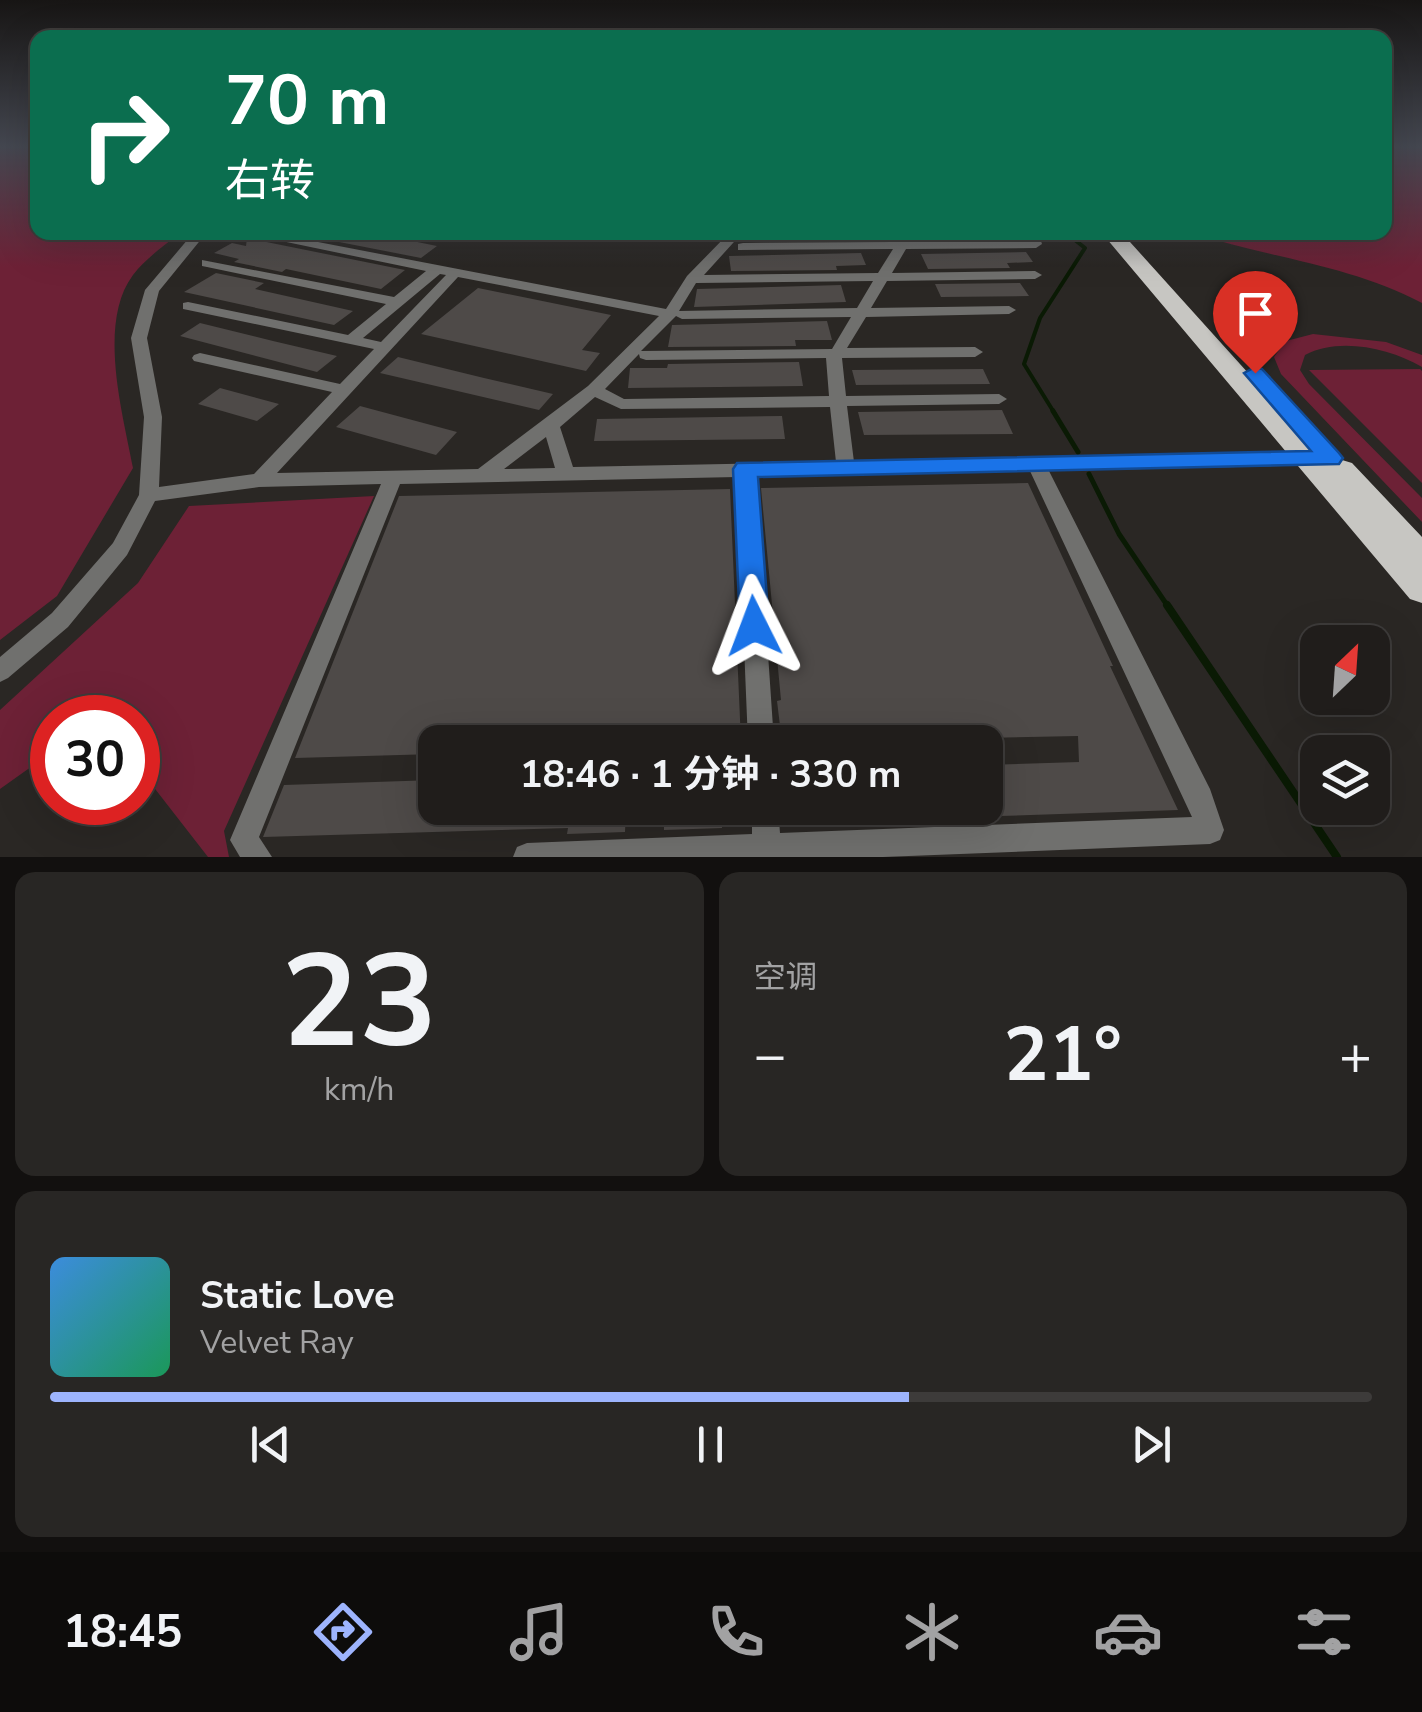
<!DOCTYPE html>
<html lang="zh">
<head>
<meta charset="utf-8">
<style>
	body { margin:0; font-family:"Nunito Sans","Noto Sans SC",sans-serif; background:#282624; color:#f1f3f6; height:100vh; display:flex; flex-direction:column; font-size:38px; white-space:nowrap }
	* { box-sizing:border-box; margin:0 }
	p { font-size:32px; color:#a2a2a3 }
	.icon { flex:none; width:55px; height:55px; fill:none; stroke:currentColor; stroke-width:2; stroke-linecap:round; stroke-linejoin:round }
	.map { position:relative; height:857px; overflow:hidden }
	.details { display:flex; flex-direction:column; gap:15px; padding:15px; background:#12100f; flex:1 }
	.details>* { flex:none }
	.hud { position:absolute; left:30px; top:30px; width:1362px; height:210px; border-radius:20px; box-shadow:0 10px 40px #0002,0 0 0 2px #3d3b3a; background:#0b6e4f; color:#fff; overflow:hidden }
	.needle { width:65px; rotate:25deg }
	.tools { position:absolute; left:1300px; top:625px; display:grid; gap:20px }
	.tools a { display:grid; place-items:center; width:90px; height:90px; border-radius:20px; background:#201d1b; box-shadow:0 10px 40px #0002,0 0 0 2px #3d3b3a; font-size:50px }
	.speed { position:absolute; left:30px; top:695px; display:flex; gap:20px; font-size:50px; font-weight:700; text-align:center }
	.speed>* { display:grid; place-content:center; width:130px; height:130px; border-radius:50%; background:#201d1b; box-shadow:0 10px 40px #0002,0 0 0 2px #3d3b3a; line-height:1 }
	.speed .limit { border:15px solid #d22; background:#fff; color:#111 }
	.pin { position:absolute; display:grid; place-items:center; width:85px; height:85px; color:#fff; margin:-102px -42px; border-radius:50% 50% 50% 0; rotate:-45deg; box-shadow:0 0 10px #0007 }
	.pin .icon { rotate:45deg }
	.me { position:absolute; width:110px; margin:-55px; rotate:357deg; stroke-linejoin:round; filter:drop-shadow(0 0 8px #0008) }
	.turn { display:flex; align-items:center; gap:35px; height:210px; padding:0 30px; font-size:45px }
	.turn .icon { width:130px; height:130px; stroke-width:2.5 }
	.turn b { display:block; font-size:70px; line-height:85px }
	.big { font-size:75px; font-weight:700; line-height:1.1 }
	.details .tile { flex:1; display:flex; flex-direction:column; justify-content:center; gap:15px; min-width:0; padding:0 35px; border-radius:20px; background:#282624 }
	.details .dial { align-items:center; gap:0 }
	.dial b { font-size:130px; line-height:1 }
	.song { display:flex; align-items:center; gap:30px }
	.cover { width:120px; height:120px; border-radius:15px; background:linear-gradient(135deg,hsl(210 70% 55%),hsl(150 70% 35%)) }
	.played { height:10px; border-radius:5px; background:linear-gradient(90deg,#9db4fd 65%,#3d3b3a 65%) }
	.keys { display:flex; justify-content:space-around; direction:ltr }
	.heat { display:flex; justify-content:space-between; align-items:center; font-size:55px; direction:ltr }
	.details .tiles { flex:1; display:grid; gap:15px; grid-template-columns:1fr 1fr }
	.tile:last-child { grid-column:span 2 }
	.trip { position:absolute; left:418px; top:725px; width:585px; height:100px; border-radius:20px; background:#201d1b; box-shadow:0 10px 40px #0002,0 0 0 2px #3d3b3a; font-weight:700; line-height:100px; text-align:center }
	.menu { display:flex; height:160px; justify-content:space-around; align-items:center; background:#0d0c0b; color:#a2a2a3 }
	.menu .icon { width:70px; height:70px }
	.menu .current { color:#9db4fd }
	.menu b { font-size:45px; color:#f1f3f6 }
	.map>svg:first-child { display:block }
	.green { fill:#6d2136 }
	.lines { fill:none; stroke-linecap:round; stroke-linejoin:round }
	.stream-far2 { stroke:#0a1a04; stroke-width:4 }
	.stream-far1 { stroke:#0a1a04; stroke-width:5 }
	.stream { stroke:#0a1a04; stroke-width:8 }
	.building { fill:#4e4a48 }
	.minor { fill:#70706e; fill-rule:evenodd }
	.trunk { fill:#c7c6c2; fill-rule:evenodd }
	.route { fill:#1a73e8; stroke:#114b97; stroke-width:2.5 }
</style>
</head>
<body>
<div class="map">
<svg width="1422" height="857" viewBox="0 0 1422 857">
	<rect width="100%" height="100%" fill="#2a2724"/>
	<path class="green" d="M 0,147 L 37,147 L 38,232 L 180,233 C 165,245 146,258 133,275 C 97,323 123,414 133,468 L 57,596 L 0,640 Z
		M 1385,147 L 1422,147 L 1422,303 C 1351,265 1269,258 1193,233 L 1385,232 Z
		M 1313,334 L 1386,342 L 1422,355 L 1422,367 C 1389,348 1339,337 1305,355 L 1300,370 L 1309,384 L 1422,498 L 1422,522 L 1281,374 L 1274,357 L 1286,341 Z
		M 1420,369 L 1422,371 L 1422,483 L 1309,370 Z
		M 374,496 L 224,831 L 229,857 L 208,857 L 138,767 L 138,718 L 52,718 L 52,752 L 0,789 L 0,710 L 138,583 L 189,506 Z"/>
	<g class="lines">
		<path class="stream-far2" d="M 1055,414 L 1024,364 L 1040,318 L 1085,248 L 1065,232"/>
		<path class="stream-far1" d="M 1053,411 L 1078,452
			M 1089,474 L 1119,534 L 1169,608"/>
		<path class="stream" d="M 1167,605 L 1337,857"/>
	</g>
	<path class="building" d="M 288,232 L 368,232 L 437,246 L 421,258 Z
		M 750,232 L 853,232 L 855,238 L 750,239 Z
		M 247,238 L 405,270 L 381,289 L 286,269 L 282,272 L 234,262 L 239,259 L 214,253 L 232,243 L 246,246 Z
		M 1026,252 L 1033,262 L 1007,263 L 1010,268 L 928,269 L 921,254 Z
		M 861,253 L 866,265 L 836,266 L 837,270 L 731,271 L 729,256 Z
		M 216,273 L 264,283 L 255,289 L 353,311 L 334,325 L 184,292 Z
		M 1020,283 L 1029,296 L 941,297 L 935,284 Z
		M 841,285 L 846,302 L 694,307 L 697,289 Z
		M 478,288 L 611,315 L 582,350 L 600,353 L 586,371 L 421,334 Z
		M 827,321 L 832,340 L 795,340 L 796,346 L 668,347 L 672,325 Z
		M 200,323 L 273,341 L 337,356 L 317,372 L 180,336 Z
		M 398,357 L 484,378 L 553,394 L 539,410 L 380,373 Z
		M 799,362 L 803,386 L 628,388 L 630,368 L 667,368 L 668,364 Z
		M 983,369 L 990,384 L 856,385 L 852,370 Z
		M 220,388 L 279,404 L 257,421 L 198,404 Z
		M 360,406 L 457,432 L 436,455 L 336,427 Z
		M 1002,410 L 1013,434 L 864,435 L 858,412 Z
		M 782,416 L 785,439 L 594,441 L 597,419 Z
		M 1028,483 L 1113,666 L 1110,666 L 1178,810 L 1000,816 L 985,765 L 1079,762 L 1078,736 L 782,742 L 777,701 L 781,700 L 761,488 Z
		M 730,489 L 741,742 L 435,742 L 435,754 L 295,758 L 399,496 Z
		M 435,780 L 435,808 L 626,808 L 625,832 L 567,834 L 568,828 L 263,837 L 284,785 Z
		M 664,808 L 721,808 L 722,828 L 664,830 Z
		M 790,808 L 848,808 L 848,820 L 791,822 Z"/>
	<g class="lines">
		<path class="minor" d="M 194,232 L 207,232 L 159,291 L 147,338 L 162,417 L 159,487 L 254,474 L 332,392 L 194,361 L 192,358 L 194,355 L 200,353 L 340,384 L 374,349 L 188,310 L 183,309 L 183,303 L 188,302 L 348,335 L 386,304 L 207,267 L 202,266 L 202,260 L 394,297 L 426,271 L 238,232 L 266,232 L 666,309 L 687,276 L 730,232 L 743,232 L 704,275 L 878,273 L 893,249 L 738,250 L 738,244 L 743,243 L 894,242 L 891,232 L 903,232 L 907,241 L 1041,241 L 1042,244 L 1036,248 L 906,249 L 892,273 L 1035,271 L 1042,275 L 1035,279 L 887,281 L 871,308 L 1009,306 L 1016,310 L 1009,314 L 866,317 L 847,348 L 975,347 L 983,352 L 975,357 L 842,358 L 846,396 L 999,394 L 1007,399 L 999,404 L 847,406 L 854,462 L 1028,459 L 1035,456 L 1042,458 L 1337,455 L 1340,459 L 1337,463 L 1331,465 L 1049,471 L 1210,789 L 1224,830 L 1220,840 L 1210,844 L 883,857 L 513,857 L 517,847 L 527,843 L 752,834 L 752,808 L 778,808 L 780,833 L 1192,817 L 1030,471 L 756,477 L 774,742 L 748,742 L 737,477 L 400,484 L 259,837 L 272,857 L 240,857 L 230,840 L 381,484 L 259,487 L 155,501 L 127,555 L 68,627 L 8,678 L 0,682 L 0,657 L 52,613 L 113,543 L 139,495 L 144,417 L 131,338 L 145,290 ZM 440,274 L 446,275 L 381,342 L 363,338 ZM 458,277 L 659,316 L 588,386 L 478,469 L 277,473 ZM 873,281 L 857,308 L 679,311 L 696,283 ZM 676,316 L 682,319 L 851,317 L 832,349 L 641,351 ZM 639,354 L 640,358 L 646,360 L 826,358 L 829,396 L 624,399 L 605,389 ZM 595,397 L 621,409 L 830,407 L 836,462 L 573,467 L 560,427 ZM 546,437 L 555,468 L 504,469 Z"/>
		<path class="trunk" d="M 1101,232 L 1121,232 L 1331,465 L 1342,460 L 1352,463 L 1422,537 L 1422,603 L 1410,599 Z"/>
	</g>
	<linearGradient id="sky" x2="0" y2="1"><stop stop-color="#171514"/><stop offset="0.55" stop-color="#444750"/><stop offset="1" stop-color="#444750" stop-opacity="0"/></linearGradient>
	<rect width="1422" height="267" fill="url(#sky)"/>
	<path class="route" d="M 1255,367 L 1262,369 L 1339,453 L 1343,458 L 1339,464 L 758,477 L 769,626 L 765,634 L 754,638 L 744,634 L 740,626 L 733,469 L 737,463 L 1311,451 L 1244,373 Z"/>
</svg>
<div class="tools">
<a><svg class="needle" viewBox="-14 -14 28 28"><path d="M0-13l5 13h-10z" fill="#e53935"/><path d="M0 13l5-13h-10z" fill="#a2a2a3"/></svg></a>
<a><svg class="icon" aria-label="layers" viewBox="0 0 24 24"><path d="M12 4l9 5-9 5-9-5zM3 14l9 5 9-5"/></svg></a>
</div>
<div class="speed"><div class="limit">30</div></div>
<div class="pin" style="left:1255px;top:373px;background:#d93025"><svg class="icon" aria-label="arrive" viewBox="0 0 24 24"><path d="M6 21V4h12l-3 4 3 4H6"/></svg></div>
<svg class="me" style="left:754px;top:626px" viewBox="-20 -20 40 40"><path d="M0-17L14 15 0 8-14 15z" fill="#1a73e8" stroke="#fff" stroke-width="4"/></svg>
<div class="trip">18:46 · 1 分钟 · 330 m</div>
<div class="hud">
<div class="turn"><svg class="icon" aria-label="right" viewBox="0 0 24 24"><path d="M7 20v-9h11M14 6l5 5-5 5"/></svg><div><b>70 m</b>右转</div></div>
</div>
</div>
<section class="details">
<div class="tiles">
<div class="tile dial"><b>23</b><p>km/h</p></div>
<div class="tile"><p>空调</p>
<div class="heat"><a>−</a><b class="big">21°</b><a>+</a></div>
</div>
<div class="tile">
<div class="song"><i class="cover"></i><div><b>Static Love</b><p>Velvet Ray</p></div></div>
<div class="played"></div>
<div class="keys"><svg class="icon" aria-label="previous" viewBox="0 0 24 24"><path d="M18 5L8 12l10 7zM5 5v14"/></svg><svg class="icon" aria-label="pause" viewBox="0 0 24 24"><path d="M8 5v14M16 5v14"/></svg><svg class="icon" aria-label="next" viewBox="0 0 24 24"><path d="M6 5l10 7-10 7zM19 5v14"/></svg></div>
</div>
</div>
</section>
<nav class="menu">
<b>18:45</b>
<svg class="icon current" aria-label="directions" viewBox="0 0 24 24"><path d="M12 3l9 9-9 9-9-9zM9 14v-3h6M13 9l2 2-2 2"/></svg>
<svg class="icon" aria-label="music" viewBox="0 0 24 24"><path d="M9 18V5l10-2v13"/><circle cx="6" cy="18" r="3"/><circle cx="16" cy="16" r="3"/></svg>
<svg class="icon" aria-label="phone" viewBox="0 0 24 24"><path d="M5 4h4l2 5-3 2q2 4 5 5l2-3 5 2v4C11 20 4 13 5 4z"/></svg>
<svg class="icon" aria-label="climate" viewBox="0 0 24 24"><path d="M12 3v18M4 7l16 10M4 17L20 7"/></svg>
<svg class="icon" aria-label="car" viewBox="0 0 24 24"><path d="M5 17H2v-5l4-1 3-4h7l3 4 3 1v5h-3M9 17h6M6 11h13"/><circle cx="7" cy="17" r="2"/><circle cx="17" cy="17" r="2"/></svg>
<svg class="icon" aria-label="filters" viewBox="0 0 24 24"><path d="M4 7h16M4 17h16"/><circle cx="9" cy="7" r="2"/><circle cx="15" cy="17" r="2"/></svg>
</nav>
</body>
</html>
